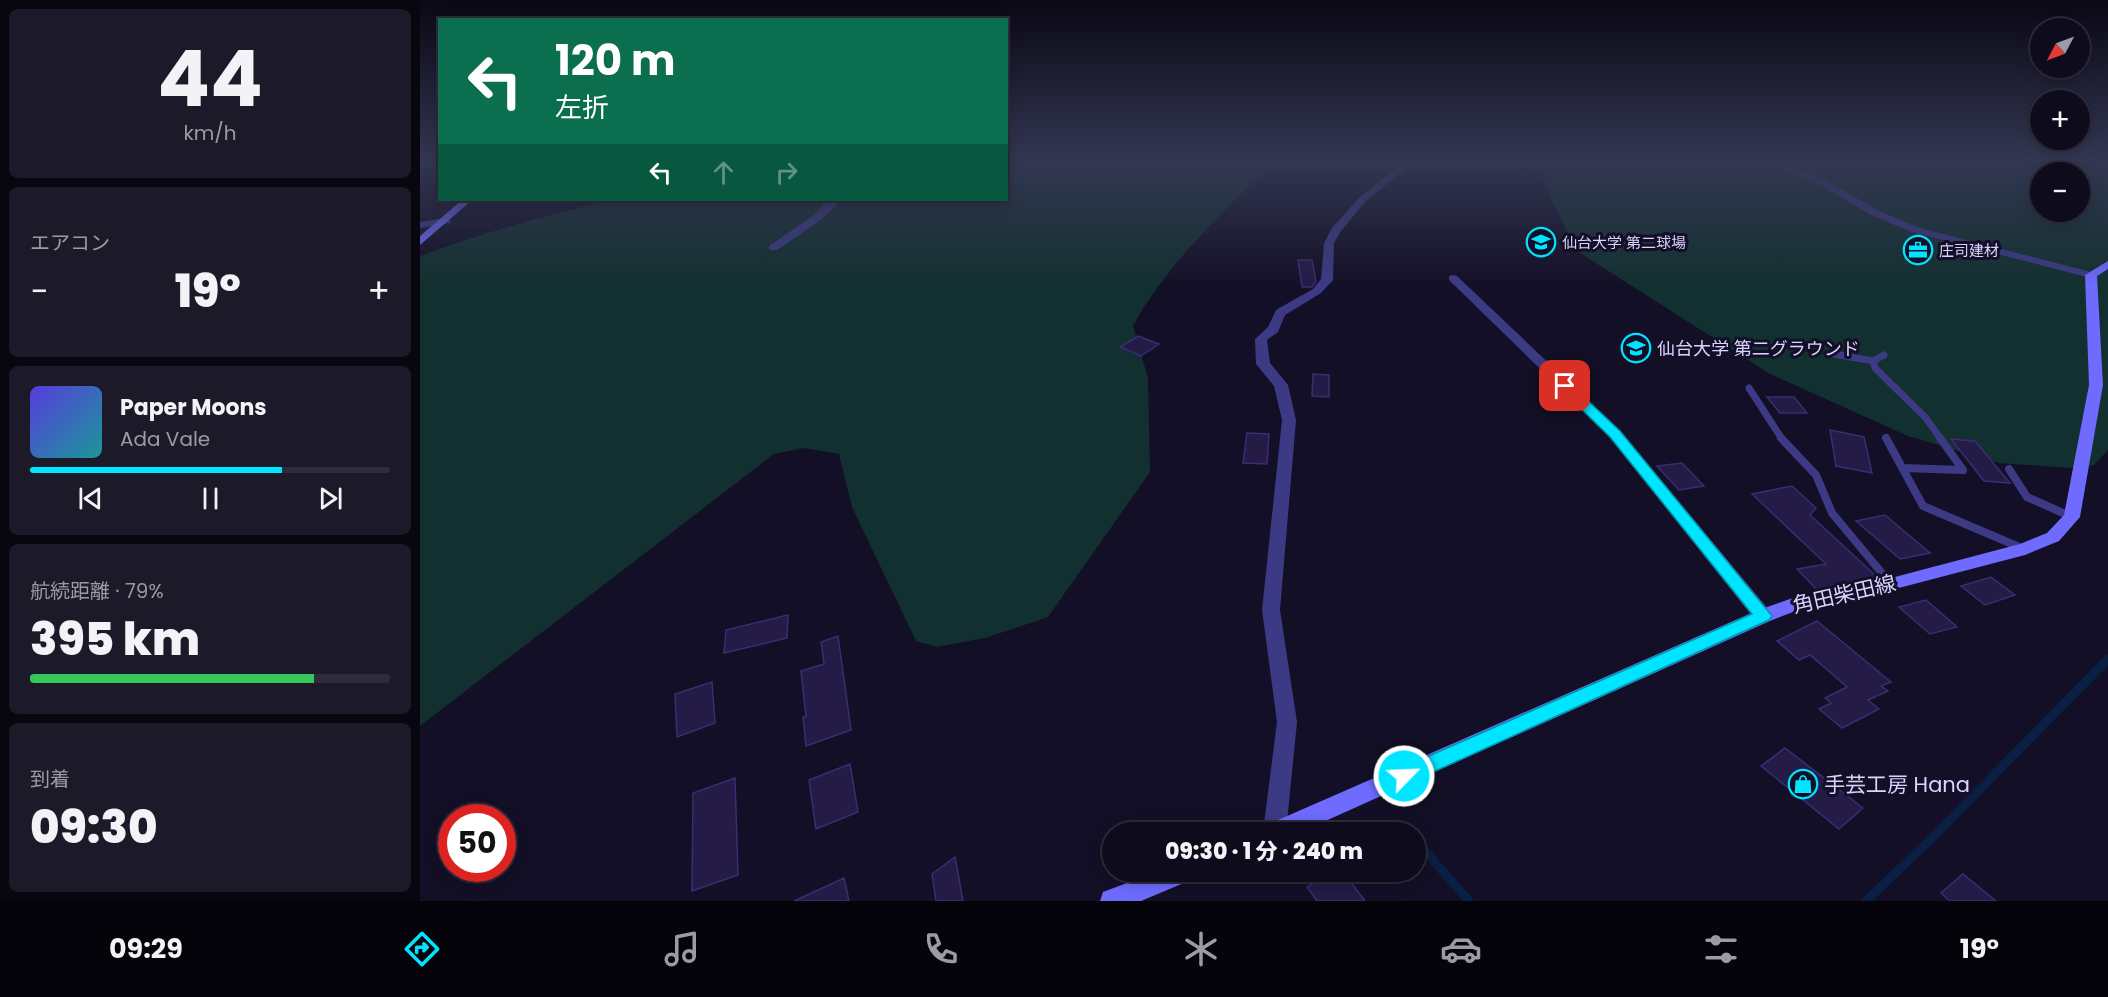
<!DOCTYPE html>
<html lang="ja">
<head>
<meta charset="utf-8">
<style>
	body { margin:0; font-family:Poppins,"Noto Sans JP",sans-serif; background:#1c1929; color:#f1f3f6; height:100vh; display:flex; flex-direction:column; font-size:22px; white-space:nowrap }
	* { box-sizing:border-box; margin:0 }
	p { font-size:20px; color:#9b9ba3 }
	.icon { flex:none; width:33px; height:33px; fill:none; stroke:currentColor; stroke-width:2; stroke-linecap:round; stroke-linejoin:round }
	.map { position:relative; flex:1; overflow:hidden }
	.sheet { display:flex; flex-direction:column; gap:9px; padding:9px; background:#08060f; width:420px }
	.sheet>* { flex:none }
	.top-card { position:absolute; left:18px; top:18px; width:570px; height:183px; border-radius:0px; box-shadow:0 3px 15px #0003,0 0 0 2px #2e2b3b; background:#0b6e4f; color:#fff; overflow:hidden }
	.needle { width:39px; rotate:229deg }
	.fabs { position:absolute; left:1610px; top:18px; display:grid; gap:12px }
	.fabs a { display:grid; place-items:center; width:60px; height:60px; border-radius:50%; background:#0e0b1c; box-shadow:0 3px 15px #0003,0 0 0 2px #2e2b3b; font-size:30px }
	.speed { position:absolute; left:18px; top:804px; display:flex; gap:12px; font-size:30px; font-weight:700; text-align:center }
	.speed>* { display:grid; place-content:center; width:78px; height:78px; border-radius:50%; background:#0e0b1c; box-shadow:0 3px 15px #0003,0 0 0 2px #2e2b3b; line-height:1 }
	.speed .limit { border:9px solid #d22; background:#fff; color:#111 }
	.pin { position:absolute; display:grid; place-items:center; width:51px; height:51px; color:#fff; margin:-26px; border-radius:12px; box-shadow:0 3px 9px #0006 }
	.me { position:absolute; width:66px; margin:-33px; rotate:66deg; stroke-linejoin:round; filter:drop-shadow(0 0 4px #0008) }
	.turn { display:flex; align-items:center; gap:21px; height:126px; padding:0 18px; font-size:27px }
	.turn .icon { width:78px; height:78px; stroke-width:2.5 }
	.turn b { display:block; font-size:42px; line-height:51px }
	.lanes { display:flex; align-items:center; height:57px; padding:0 18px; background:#0003; justify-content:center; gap:30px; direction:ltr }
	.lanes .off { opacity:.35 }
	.big { font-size:45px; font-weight:800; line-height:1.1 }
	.sheet .tile { flex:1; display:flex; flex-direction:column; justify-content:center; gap:9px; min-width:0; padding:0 21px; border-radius:9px; background:#1c1929 }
	.sheet .dial { align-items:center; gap:0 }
	.dial b { font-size:78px; line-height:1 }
	.song { display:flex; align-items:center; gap:18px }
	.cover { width:72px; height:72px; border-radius:9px; background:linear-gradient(135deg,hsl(250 70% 55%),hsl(180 70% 35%)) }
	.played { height:6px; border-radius:3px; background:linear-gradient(90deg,#00e5ff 70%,#2e2b3b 70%) }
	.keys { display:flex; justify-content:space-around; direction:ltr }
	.heat { display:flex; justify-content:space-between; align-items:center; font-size:33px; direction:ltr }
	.charge { height:9px; border-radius:4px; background:linear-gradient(90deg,#34c759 79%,#2e2b3b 0) }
	.trip { position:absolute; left:682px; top:822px; width:324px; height:60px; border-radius:30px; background:#0e0b1c; box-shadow:0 3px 15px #0003,0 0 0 2px #2e2b3b; font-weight:800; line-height:60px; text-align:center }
	.dock { display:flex; height:96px; justify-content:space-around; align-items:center; background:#06040b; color:#9b9ba3 }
	.dock .icon { width:42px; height:42px }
	.dock .selected { color:#00e5ff }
	.dock b { font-size:27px; color:#f1f3f6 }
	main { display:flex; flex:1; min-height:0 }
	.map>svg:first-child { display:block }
	.green { fill:#12302f; fill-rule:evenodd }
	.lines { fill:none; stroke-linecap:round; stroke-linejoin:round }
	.stream { stroke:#0a1f44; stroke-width:9 }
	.building { fill:#241b47; stroke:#3b2d73; stroke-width:1.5 }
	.lane-far1 { stroke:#3d3a85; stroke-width:7 }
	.lane { stroke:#3d3a85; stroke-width:8 }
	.street { fill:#3d3a85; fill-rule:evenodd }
	.secondary { fill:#6f6bff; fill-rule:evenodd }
	.route { fill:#00e5ff; stroke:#0095a6; stroke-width:1.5 }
	.labels { text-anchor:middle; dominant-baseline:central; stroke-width:6; stroke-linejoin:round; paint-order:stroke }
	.far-poi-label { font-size:15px; fill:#d9d4ff; stroke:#130f26; text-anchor:start }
	.poi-label { font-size:18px; fill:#d9d4ff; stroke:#130f26; text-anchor:start }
	.near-street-label { font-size:21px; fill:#d9d4ff; stroke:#130f26 }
	.near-poi-label { font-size:21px; fill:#d9d4ff; stroke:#130f26; text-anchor:start }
</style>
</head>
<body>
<main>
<section class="sheet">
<div class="tile dial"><b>44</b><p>km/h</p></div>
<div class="tile"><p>エアコン</p>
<div class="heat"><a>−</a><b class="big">19°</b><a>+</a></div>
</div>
<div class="tile">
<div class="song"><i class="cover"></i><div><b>Paper Moons</b><p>Ada Vale</p></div></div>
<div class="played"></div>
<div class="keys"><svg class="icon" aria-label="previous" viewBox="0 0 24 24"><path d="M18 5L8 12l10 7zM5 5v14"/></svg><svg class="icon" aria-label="pause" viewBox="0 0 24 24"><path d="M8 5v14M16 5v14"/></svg><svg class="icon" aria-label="next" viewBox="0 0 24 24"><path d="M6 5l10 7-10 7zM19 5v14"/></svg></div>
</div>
<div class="tile"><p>航続距離 · 79%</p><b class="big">395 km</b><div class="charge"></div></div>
<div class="tile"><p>到着</p><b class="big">09:30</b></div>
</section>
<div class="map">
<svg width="1688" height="901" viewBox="0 0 1688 901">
	<rect width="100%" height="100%" fill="#130f26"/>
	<path class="green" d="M 587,160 L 858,160 C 806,207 746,265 713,326 L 728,378 L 730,472 L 628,617 L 565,638 L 517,647 L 496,641 L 432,507 L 419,454 L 384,448 L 354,454 L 0,726 L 0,256 C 64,233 127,214 194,200 L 586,200 Z
		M 1118,160 L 1688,160 L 1688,450 L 1674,465 L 1650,468 L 1579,463 L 1488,436 L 1350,374 L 1157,251 L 1131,199 ZM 1620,172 L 1659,172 L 1659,212 L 1620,212 Z"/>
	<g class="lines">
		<path class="stream" d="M 996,841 L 1049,901
			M 1446,901 L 1509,841 L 1688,659"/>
	</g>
	<path class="building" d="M 878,260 L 892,260 L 896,281 L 892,287 L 882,287 Z
		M 718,336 L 739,344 L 721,356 L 700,347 Z
		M 893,374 L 909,375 L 909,397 L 892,396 Z
		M 1347,397 L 1374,397 L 1387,413 L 1360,413 Z
		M 1410,430 L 1444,437 L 1452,473 L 1416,466 Z
		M 827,433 L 849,434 L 847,464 L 823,463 Z
		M 1531,439 L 1555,441 L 1590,483 L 1564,481 Z
		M 1262,463 L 1284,486 L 1259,490 L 1237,466 Z
		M 1372,486 L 1396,508 L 1390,515 L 1456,576 L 1396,589 L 1377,569 L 1406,564 L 1332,494 Z
		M 1465,515 L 1510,553 L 1480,559 L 1436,521 Z
		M 1571,577 L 1595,595 L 1565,605 L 1541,586 Z
		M 1506,600 L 1537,627 L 1510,634 L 1479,607 Z
		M 368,615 L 367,638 L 304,653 L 306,630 Z
		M 1397,621 L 1471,682 L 1461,686 L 1468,691 L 1448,700 L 1459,709 L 1422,728 L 1399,709 L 1411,703 L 1405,698 L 1427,687 L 1390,655 L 1379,660 L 1357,641 Z
		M 418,636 L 431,730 L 386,746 L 383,717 L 386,716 L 381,671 L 404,664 L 401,642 Z
		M 292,682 L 295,723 L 257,737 L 255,694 Z
		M 1365,748 L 1443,808 L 1419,829 L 1341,766 Z
		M 430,764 L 438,812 L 396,829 L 389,780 Z
		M 315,778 L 318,875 L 272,891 L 273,793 Z
		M 535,857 L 543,901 L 516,901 L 512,874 Z
		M 912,872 L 923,872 L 945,901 L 897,901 L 887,887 Z
		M 1543,874 L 1576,901 L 1530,901 L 1521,893 Z
		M 424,878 L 429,901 L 374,901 Z"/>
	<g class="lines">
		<path class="lane-far1" d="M 1414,354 L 1453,361
			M 1464,355 L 1453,361 L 1455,368 L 1505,417 L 1521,439
			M 1329,388 L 1362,439"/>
		<path class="lane" d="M 1361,438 L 1396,475 L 1412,513 L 1471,584
			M 1466,438 L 1503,506 L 1604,549
			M 1482,468 L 1543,470 L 1520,438
			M 1589,469 L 1607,497 L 1652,517"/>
		<path class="street" d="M 986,160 L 996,160 L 945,202 L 921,231 L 914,243 L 913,280 L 901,293 L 865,315 L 858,332 L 847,340 L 850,363 L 868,385 L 876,420 L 860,610 L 877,722 L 866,832 L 843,832 L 857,722 L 842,610 L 862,420 L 854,386 L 836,364 L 835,339 L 848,327 L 856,310 L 893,289 L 901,279 L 904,243 L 912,228 L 939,198 Z
			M 1342,160 L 1355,160 L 1405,180 L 1459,211 L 1500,228 L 1675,273 L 1677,275 L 1671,278 L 1492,232 L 1451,215 L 1399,184 Z
			M 408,200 L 418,200 L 418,203 L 402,219 L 357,250 L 349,250 L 349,246 L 394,215 Z
			M 26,218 L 31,221 L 30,223 L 0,228 L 0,222 Z
			M 1033,275 L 1037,276 L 1200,431 L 1350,611 L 1352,616 L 1350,621 L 1343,623 L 1336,621 L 1190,437 L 1029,280 L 1029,276 Z"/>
		<path class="secondary" d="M 42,200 L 52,200 L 0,245 L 0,236 Z
			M 1688,261 L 1688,269 L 1677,276 L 1683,385 L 1660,517 L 1639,541 L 1605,555 L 1471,590 L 1373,612 L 1350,621 L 881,832 L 846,832 L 849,824 L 1336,611 L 1370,599 L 1471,578 L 1600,544 L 1627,533 L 1644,515 L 1669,385 L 1665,275 Z
			M 736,872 L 775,872 L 771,880 L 721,901 L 680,901 L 683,892 Z"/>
	</g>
	<linearGradient id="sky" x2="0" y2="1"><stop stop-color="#0a0815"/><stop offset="0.56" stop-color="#333752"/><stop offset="1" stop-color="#333752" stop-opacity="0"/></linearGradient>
	<rect width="1688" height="287" fill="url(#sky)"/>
	<path class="route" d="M 1145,382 L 1149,383 L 1200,431 L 1352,616 L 1349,620 L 991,782 L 984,785 L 977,782 L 974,776 L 977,770 L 1332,614 L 1190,437 L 1140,388 L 1139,386 Z"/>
	<defs>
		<g id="university-ring" transform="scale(1.5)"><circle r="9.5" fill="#130f26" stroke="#00e5ff" stroke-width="1.5"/><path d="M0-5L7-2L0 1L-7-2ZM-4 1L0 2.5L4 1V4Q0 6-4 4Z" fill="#00e5ff"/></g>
		<g id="office-ring" transform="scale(1.5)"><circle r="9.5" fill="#130f26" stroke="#00e5ff" stroke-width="1.5"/><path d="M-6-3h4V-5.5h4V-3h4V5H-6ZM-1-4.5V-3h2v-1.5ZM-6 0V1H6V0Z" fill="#00e5ff"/></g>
		<g id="shop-ring" transform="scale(1.5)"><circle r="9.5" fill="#130f26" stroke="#00e5ff" stroke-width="1.5"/><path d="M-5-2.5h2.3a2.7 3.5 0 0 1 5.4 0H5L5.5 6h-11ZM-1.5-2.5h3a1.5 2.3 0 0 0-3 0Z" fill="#00e5ff"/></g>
	</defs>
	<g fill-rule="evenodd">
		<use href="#university-ring" x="1121" y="242"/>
		<use href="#office-ring" x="1498" y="250"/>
		<use href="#university-ring" x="1216" y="348"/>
		<use href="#shop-ring" x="1383" y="784"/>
	</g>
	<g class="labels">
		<g class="far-poi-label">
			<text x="1142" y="242">仙台大学 第二球場</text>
			<text x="1519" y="250">庄司建材</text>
		</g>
		<g class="poi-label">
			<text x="1237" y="348">仙台大学 第二グラウンド</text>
		</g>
		<g class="near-street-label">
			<text transform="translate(1424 594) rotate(-13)">角田柴田線</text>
		</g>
		<g class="near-poi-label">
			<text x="1404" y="784">手芸工房 Hana</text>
		</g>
	</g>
</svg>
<div class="fabs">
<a><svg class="needle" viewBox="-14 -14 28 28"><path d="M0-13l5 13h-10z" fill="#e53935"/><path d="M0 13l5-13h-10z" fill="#9b9ba3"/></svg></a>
<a>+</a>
<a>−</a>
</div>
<div class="speed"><div class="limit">50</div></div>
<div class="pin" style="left:1145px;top:386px;background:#d93025"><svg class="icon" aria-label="arrive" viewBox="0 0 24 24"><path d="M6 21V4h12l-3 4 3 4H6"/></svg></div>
<svg class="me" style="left:984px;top:776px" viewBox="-20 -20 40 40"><circle r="17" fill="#00e5ff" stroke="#fff" stroke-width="3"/><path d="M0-11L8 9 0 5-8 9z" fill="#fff"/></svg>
<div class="trip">09:30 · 1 分 · 240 m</div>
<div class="top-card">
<div class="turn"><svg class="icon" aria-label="left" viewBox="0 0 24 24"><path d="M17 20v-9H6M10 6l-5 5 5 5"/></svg><div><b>120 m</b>左折</div></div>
<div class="lanes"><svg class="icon" aria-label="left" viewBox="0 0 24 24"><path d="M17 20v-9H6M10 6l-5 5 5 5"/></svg><svg class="icon off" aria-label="ahead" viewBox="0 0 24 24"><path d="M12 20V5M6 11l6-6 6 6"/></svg><svg class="icon off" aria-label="right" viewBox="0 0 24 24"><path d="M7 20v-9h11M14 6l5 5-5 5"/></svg></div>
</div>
</div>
</main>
<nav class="dock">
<b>09:29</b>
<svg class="icon selected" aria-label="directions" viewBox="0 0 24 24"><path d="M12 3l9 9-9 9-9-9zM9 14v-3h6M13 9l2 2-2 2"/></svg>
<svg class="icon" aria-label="music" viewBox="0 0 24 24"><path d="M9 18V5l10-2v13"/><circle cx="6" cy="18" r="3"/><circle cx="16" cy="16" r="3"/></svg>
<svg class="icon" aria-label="phone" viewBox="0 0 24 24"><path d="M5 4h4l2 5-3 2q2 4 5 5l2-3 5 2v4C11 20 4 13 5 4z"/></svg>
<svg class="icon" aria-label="climate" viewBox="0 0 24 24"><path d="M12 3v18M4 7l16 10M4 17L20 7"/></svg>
<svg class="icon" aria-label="car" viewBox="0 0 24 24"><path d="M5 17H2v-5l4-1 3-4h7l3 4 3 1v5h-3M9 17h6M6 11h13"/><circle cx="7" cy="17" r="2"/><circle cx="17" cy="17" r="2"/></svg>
<svg class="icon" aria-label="filters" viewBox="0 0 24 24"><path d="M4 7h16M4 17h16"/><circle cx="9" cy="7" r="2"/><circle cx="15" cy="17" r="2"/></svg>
<b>19°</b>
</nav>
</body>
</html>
